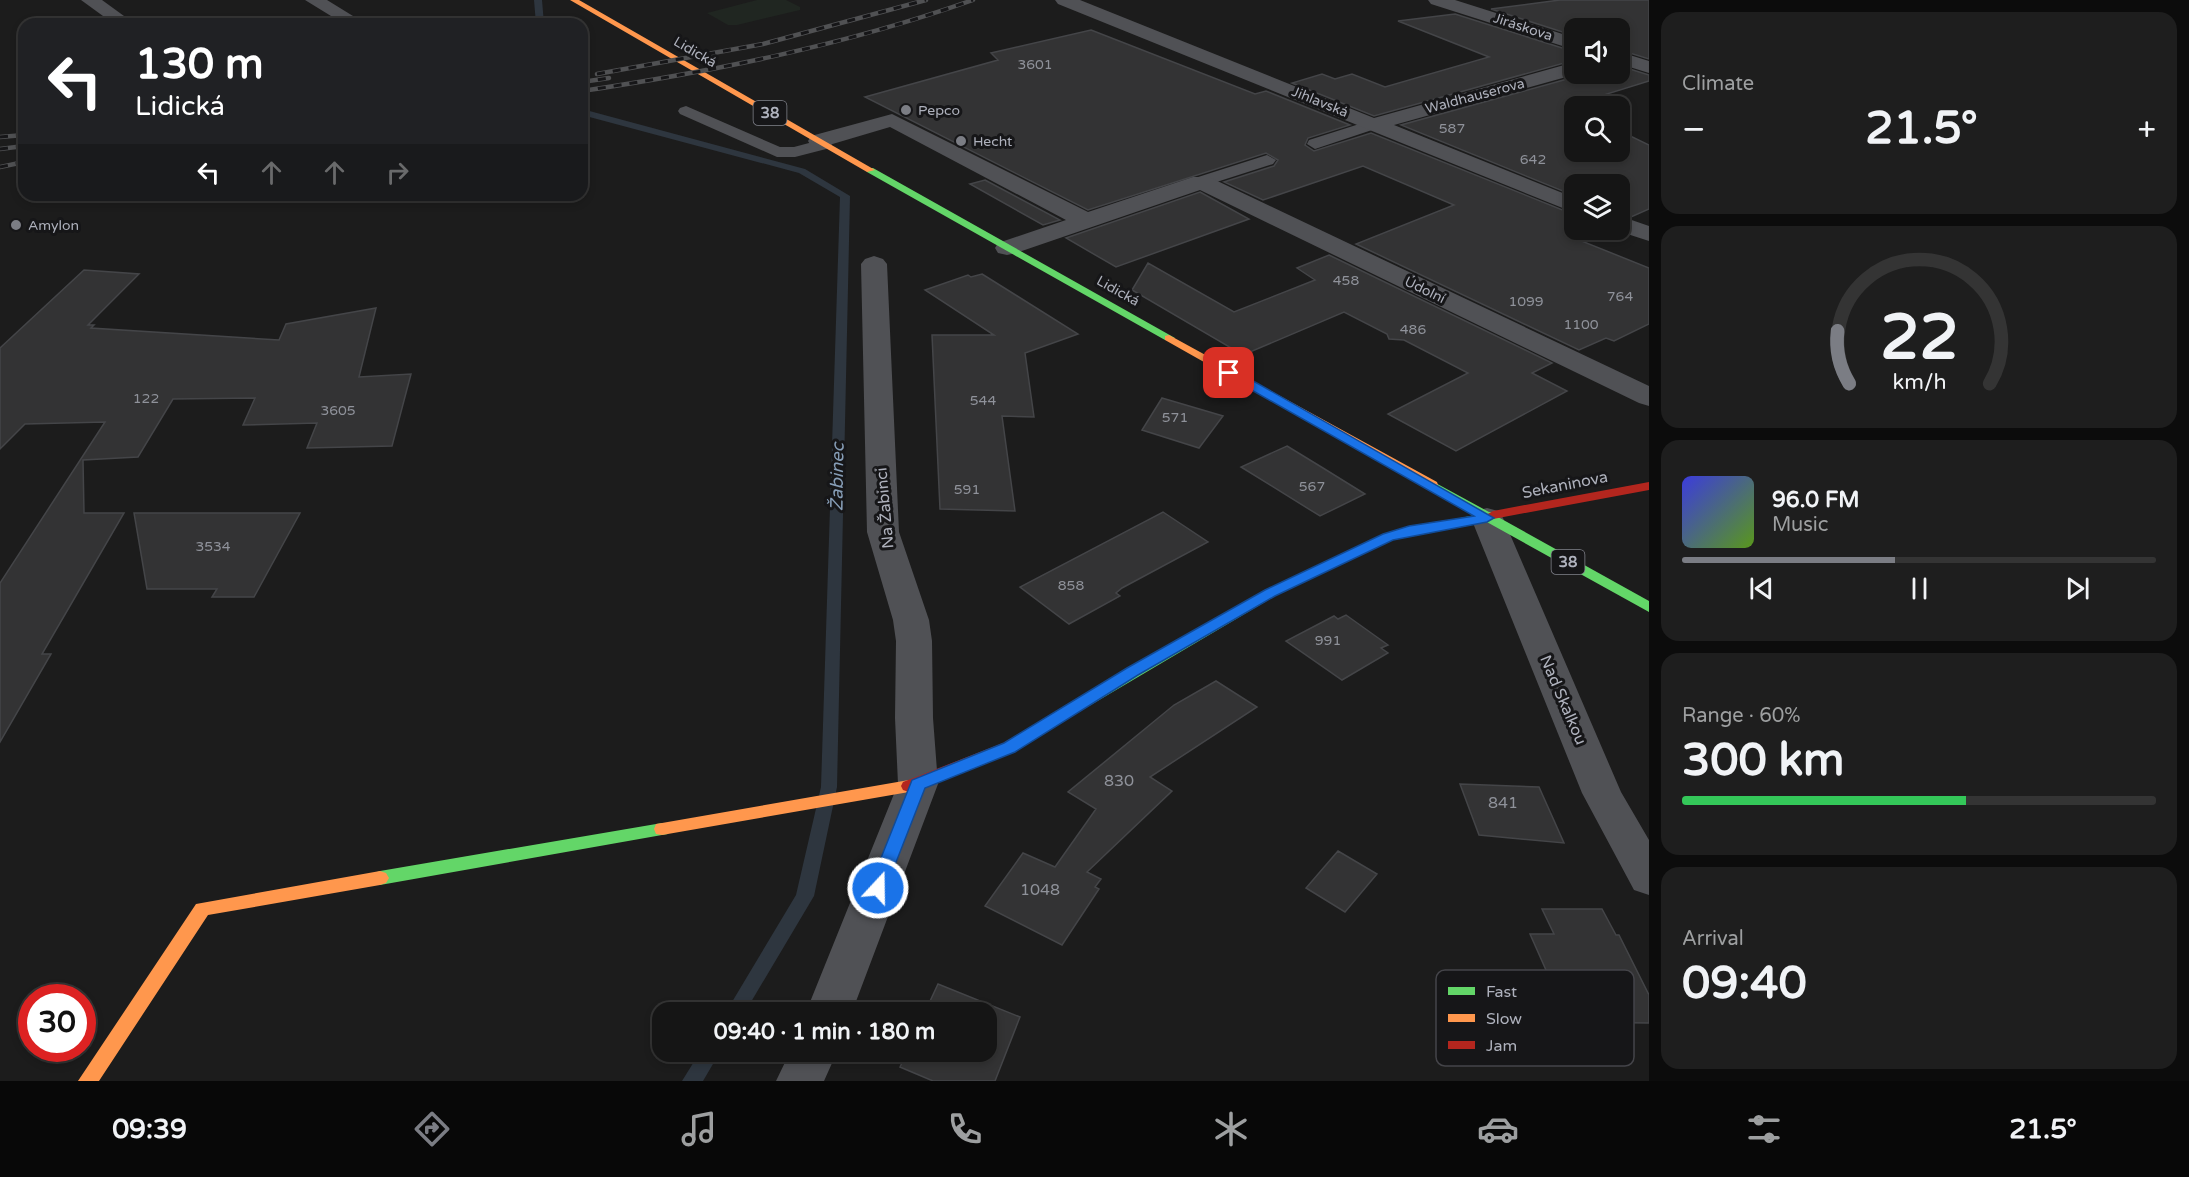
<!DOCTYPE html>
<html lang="en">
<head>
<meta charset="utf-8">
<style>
	body { margin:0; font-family:"Varela Round",sans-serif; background:#1e1e1e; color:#f1f3f6; height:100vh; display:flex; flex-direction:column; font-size:22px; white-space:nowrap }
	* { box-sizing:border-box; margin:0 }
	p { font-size:20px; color:#9d9fa0 }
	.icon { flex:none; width:33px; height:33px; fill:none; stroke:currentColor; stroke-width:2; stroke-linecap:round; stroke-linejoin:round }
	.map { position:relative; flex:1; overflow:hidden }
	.panel { display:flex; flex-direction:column; gap:12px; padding:12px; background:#0c0c0c; width:540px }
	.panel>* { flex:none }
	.banner { position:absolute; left:18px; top:18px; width:570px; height:183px; border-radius:18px; box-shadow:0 3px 9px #0003,0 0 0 2px #343434; background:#202124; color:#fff; overflow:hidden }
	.fabs { position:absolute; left:1564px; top:18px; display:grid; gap:12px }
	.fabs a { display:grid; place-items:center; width:66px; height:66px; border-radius:12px; background:#151515; box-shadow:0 3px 9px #0003,0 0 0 2px #343434; font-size:30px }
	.speed { position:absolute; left:18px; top:984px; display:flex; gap:12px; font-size:30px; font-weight:700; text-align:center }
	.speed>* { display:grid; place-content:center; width:78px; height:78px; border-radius:50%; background:#151515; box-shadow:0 3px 9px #0003,0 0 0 2px #343434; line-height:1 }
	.speed .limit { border:9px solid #d22; background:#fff; color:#111 }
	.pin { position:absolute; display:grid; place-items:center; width:51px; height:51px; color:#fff; margin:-26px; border-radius:12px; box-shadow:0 3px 9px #0006 }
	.me { position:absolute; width:66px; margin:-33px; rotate:21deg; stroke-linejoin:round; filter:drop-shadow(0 0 4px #0008) }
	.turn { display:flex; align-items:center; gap:21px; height:126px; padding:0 18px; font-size:27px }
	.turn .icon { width:78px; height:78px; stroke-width:2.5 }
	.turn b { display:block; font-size:42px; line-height:51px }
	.lanes { display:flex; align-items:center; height:57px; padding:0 18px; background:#0003; justify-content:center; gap:30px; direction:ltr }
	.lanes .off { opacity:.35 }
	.big { font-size:45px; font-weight:800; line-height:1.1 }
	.panel .widget { flex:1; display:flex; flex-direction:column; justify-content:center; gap:9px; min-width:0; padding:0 21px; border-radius:18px; background:#1e1e1e }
	.panel .dial { align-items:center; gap:0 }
	.dial svg { height:156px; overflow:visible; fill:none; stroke:#343434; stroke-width:7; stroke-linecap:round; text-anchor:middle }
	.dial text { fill:#f1f3f6; stroke:none }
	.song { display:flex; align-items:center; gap:18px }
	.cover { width:72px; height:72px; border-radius:9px; background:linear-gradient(135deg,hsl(240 70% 55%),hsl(90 70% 35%)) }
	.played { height:6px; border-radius:3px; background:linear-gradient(90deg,#7b7d84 45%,#343434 45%) }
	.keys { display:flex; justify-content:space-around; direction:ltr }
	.heat { display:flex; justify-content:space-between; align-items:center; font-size:33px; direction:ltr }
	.charge { height:9px; border-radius:4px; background:linear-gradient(90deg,#34c759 60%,#343434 0) }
	.trip { position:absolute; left:652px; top:1002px; width:345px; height:60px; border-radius:18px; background:#151515; box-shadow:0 3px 9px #0003,0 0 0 2px #343434; font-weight:800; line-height:60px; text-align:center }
	.tab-bar { display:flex; height:96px; justify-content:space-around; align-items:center; background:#080808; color:#9d9fa0 }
	.tab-bar .icon { width:42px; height:42px }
	.tab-bar .selected { color:#7b7d84 }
	.tab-bar b { font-size:27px; color:#f1f3f6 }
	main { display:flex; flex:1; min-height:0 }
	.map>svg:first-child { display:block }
	.green { fill:#202621 }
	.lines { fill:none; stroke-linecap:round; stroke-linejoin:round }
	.stream { fill:#2e363f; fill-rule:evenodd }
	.building { fill:#333334; stroke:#444548; stroke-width:1.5 }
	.lane { fill:#505155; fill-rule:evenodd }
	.street { fill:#505155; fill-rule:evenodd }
	.fast { fill:#63d668; fill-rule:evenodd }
	.slow { fill:#ff974d; fill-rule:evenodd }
	.jam { fill:#b3261e; fill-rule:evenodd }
	.rail-casing { stroke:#505153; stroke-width:4.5 }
	.rail { stroke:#161618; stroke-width:3; stroke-dasharray:8; stroke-linecap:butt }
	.route { fill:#1a73e8; stroke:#114b97; stroke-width:1.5 }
	.poi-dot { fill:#7b7d84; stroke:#161618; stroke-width:2 }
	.labels { text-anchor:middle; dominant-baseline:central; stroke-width:6; stroke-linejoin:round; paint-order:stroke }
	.far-street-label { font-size:14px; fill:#aeb1bc; stroke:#161618 }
	.number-label { font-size:14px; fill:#8f929a }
	.far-poi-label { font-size:14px; fill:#aeb1bc; stroke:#161618; text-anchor:start }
	.shield { fill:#161618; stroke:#80828b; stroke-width:1.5 }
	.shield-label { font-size:15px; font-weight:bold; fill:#aeb1bc }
	.street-label { font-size:16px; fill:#aeb1bc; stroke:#161618 }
	.near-number-label { font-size:16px; fill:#8f929a }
	.water-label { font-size:18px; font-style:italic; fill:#869db6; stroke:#161618 }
	.key { fill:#161618; stroke:#444449; stroke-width:1.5 }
	.key-label { font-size:16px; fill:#aeb1bc }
</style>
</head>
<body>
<main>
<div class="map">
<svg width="1649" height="1081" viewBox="0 0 1649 1081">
	<rect width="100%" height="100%" fill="#1c1c1c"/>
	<path class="green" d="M 757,0 L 786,0 L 800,7 L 800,10 L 737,25 L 728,25 L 707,13 Z"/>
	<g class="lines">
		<path class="stream" d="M 534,0 L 542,0 L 544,24 L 536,24 Z
			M 582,109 L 805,169 L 850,196 L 837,787 L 814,896 L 745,1012 L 726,1012 L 796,895 L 821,787 L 840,197 L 799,173 L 582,115 Z
			M 700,1052 L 720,1052 L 703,1081 L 682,1081 Z"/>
	</g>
	<path class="building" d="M 1560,0 L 1649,0 L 1649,59 L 1620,50 L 1620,28 L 1575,28 L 1575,36 L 1491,9 Z
		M 1455,14 L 1575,52 L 1575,60 L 1374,116 L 1292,83 L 1322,74 L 1335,79 L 1352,74 L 1385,87 L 1489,57 L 1398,21 Z
		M 1091,30 L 1255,94 L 1266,91 L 1350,125 L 1308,138 L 1305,145 L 1314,151 L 1371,133 L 1575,215 L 1575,230 L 1602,230 L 1579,240 L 1649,268 L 1649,324 L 1614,341 L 1606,338 L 1579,350 L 1356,244 L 1454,205 L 1363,166 L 1263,200 L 1224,182 L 1274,166 L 1278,160 L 1266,153 L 1088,210 L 865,97 L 998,60 L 991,53 Z
		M 1620,66 L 1649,75 L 1649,81 L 1568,106 L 1575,109 L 1575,152 L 1620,152 L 1620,131 L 1649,145 L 1649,209 L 1631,217 L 1620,214 L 1620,184 L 1575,184 L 1575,196 L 1401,125 L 1578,76 L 1579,74 L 1620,74 Z
		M 985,180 L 1060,220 L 1043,225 L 970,184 Z
		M 1200,192 L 1249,219 L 1116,267 L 1066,238 Z
		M 1329,255 L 1552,363 L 1532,373 L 1567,391 L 1456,451 L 1388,414 L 1468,373 L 1404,340 L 1389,339 L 1387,334 L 1344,312 L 1243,355 L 1132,290 L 1148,263 L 1234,312 L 1315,280 L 1297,268 Z
		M 84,270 L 139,274 L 88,325 L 94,325 L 91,328 L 279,340 L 286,324 L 376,308 L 359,377 L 411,374 L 392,446 L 307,448 L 317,423 L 243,425 L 255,398 L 173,399 L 138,457 L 83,460 L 84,513 L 124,513 L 42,654 L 51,654 L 0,742 L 0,583 L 105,422 L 25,424 L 0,449 L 0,348 Z
		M 982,274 L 1078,334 L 1025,353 L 1034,417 L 1002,416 L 1015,511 L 940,509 L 932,335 L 994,335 L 925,290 L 968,275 L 971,277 Z
		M 1162,398 L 1223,416 L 1199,448 L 1142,430 Z
		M 1287,446 L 1323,468 L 1365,494 L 1320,516 L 1241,467 Z
		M 1163,512 L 1208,542 L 1122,588 L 1116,593 L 1120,596 L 1069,624 L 1020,587 Z
		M 134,513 L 300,513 L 254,597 L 212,597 L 217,589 L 147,589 Z
		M 1346,615 L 1388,645 L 1381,648 L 1388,653 L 1342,680 L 1286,641 L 1334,616 L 1338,619 Z
		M 1216,681 L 1257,707 L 1150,777 L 1172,791 L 1087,872 L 1101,879 L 1095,887 L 1099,889 L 1062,945 L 985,906 L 1023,853 L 1055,867 L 1096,809 L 1068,792 L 1174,705 Z
		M 1460,784 L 1539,787 L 1564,843 L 1479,835 Z
		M 1338,851 L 1377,874 L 1345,912 L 1306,888 Z
		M 1542,909 L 1602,909 L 1616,935 L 1619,935 L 1649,995 L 1649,1023 L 1569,1022 L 1530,934 L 1554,934 Z
		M 938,984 L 1020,1017 L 995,1081 L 933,1081 L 900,1067 L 907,1052 L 987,1052 L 987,1012 L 925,1012 Z"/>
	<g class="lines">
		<path class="lane" d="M 686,106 L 780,147 L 794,147 L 824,139 L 832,144 L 830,148 L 795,157 L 777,157 L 680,114 L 678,111 L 680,108 Z
			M 1375,119 L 1381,121 L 1383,124 L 1381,127 L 1315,149 L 1307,144 L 1309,140 Z
			M 1267,155 L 1276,160 L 1273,164 L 1201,187 L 1192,182 L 1195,178 Z"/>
		<path class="street" d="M 81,0 L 102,0 L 135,24 L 114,24 Z
			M 305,0 L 327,0 L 366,24 L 344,24 Z
			M 1055,0 L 1080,0 L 1374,118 L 1575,62 L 1575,74 L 1577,74 L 1394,125 L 1575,198 L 1575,213 L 1058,4 Z
			M 1428,0 L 1455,0 L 1575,38 L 1575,50 L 1431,4 Z
			M 1620,52 L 1649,61 L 1649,73 L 1620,64 Z
			M 892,114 L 1088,212 L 1193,177 L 1209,177 L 1649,386 L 1649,406 L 1639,403 L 1200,190 L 1016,253 L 1007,255 L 998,253 L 995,248 L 998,243 L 1066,220 L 890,127 L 819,148 L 811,146 L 808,141 L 811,136 Z
			M 1620,216 L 1649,226 L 1649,241 L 1615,230 L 1620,230 Z
			M 874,256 L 883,259 L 887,264 L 899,532 L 929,620 L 932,641 L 933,718 L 938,784 L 852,1012 L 806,1012 L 898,784 L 895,718 L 896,641 L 893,620 L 867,532 L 861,264 L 865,259 Z
			M 1487,508 L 1498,511 L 1503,518 L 1621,792 L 1649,840 L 1649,895 L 1634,890 L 1582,793 L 1471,518 L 1476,511 Z
			M 790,1052 L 837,1052 L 824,1081 L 776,1081 Z"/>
		<path class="fast" d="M 867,168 L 873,168 L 1175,338 L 1173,340 L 1165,340 L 867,172 Z
			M 1432,481 L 1489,512 L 1498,512 L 1498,517 L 1649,601 L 1649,612 L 1485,521 L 1392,540 L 1275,596 L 1089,706 L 1079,706 L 1076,702 L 1079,698 L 1265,590 L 1383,534 L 1475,515 L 1427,488 L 1426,485 L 1427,482 Z
			M 662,823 L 668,824 L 670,829 L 668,834 L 662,835 L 380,885 L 374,883 L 371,878 L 374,873 L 380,871 Z"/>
		<path class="slow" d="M 570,0 L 579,0 L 875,170 L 867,172 Z
			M 1169,335 L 1437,482 L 1438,485 L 1432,489 L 1427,488 L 1165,340 L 1165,336 Z
			M 909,780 L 915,782 L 917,786 L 915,790 L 909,792 L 662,835 L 656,834 L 654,829 L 656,824 L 662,823 Z
			M 380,871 L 386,873 L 389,878 L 386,883 L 380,885 L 208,915 L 99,1081 L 78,1081 L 196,904 Z"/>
		<path class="jam" d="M 1649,482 L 1649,490 L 1493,519 L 1486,515 L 1493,511 Z
			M 1084,697 L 1089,698 L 1092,702 L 1089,706 L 1015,751 L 909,792 L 903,790 L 901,786 L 903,782 L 1003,743 Z"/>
		<g class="rail-casing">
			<path id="rail" d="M 597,74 L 763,44 L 926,0
				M 582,82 L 609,78
				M 582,91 C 715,71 846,45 973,0
				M 0,137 L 24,135
				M 0,149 L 24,146
				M 0,167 L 24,162"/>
		</g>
		<use href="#rail" class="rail"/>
	</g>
	<path class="route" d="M 1225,370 L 1234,370 L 1494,518 L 1487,522 L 1393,540 L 1275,596 L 1138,675 L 1015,752 L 925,788 L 886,888 L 884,893 L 871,893 L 869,888 L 912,780 L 1004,743 L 1127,668 L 1265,590 L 1383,534 L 1409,526 L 1474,516 L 1225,375 Z"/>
	<g class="poi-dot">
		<circle cx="906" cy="110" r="6"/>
		<circle cx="961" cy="141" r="6"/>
		<circle cx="16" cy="225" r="6"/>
	</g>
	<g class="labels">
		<g class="far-street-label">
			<text transform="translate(1523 27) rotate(18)">Jiráskova</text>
			<text transform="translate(695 52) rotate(30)">Lidická</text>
			<text transform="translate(1475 96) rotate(-15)">Waldhauserova</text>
			<text transform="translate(1320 102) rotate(22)">Jihlavská</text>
			<text transform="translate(1425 290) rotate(26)">Údolní</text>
			<text transform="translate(1118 291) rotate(29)">Lidická</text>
		</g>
		<g class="number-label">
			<text x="1035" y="64">3601</text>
			<text x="1452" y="128">587</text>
			<text x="1533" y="159">642</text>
			<text x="1346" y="280">458</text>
			<text x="1620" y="296">764</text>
			<text x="1526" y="301">1099</text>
			<text x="1581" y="324">1100</text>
			<text x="1413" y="329">486</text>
			<text x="146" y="398">122</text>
			<text x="983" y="400">544</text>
			<text x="338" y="410">3605</text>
			<text x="1175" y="417">571</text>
			<text x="1312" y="486">567</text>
			<text x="967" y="489">591</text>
			<text x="213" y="546">3534</text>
			<text x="1071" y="585">858</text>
			<text x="1328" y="640">991</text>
		</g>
		<g class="far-poi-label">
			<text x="918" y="110">Pepco</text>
			<text x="973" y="141">Hecht</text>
			<text x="28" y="225">Amylon</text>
		</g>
		<g class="shield">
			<rect x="753.5" y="101" width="33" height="24" rx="4.5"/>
			<rect x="1551.5" y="550" width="33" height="24" rx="4.5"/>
		</g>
		<g class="shield-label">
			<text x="770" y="113">38</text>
			<text x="1568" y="562">38</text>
		</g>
		<g class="street-label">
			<text transform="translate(1565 485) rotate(-11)">Sekaninova</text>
			<text transform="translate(885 508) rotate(-95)">Na Žabinci</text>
			<text transform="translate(1563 700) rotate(67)">Nad Skalkou</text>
		</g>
		<g class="near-number-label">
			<text x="1119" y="781">830</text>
			<text x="1503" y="803">841</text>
			<text x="1040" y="890">1048</text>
		</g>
		<g class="water-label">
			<text transform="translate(837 477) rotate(-89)">Žabinec</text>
		</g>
	</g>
	<rect x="1436" y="970" width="198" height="96" rx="9" class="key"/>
	<rect x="1448" y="987" width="27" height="8" fill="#63d668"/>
	<rect x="1448" y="1014" width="27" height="8" fill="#ff974d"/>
	<rect x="1448" y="1041" width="27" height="8" fill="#b3261e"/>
	<g class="key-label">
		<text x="1486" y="997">Fast</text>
		<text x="1486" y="1024">Slow</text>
		<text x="1486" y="1051">Jam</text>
	</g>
</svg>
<div class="fabs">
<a><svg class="icon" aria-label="sound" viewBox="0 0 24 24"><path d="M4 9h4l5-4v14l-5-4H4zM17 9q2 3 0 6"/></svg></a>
<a><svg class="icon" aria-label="search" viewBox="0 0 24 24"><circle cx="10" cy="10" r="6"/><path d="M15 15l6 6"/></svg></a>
<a><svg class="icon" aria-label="layers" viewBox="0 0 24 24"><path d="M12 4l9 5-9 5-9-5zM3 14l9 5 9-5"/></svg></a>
</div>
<div class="speed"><div class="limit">30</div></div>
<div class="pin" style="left:1229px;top:373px;background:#d93025"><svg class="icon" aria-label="arrive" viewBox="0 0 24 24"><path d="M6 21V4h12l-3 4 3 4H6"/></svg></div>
<svg class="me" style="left:878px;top:888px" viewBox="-20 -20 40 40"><circle r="17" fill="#1a73e8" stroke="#fff" stroke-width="3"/><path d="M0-11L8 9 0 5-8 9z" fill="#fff"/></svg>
<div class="trip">09:40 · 1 min · 180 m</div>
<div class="banner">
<div class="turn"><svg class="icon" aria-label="left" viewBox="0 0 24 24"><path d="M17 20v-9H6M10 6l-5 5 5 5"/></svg><div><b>130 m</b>Lidická</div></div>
<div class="lanes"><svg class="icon" aria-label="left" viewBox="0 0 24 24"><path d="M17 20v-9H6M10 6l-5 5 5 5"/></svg><svg class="icon off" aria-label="ahead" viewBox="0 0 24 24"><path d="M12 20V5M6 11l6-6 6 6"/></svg><svg class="icon off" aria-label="ahead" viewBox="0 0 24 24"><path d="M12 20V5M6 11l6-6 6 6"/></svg><svg class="icon off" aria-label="right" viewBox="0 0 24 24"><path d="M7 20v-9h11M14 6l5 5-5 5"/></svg></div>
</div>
</div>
<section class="panel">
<div class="widget"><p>Climate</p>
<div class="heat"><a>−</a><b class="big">21.5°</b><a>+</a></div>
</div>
<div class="widget dial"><svg viewBox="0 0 100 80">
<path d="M14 69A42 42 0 1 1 86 69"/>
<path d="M14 69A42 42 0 0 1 8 42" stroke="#7b7d84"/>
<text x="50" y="56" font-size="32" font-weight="700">22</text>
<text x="50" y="72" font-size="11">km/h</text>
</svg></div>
<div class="widget">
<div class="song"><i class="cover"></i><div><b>96.0 FM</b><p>Music</p></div></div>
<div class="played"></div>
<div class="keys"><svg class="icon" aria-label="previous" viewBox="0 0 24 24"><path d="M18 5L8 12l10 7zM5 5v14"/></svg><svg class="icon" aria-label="pause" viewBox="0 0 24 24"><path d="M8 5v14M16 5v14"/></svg><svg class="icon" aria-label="next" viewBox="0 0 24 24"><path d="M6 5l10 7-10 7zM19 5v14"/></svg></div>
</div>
<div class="widget"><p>Range · 60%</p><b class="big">300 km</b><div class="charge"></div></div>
<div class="widget"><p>Arrival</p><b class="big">09:40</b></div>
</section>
</main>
<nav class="tab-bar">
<b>09:39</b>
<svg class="icon selected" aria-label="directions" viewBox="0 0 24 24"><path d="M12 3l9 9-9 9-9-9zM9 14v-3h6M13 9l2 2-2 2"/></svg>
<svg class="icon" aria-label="music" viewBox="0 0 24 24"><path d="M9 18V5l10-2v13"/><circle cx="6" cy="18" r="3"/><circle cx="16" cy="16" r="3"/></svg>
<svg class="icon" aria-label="phone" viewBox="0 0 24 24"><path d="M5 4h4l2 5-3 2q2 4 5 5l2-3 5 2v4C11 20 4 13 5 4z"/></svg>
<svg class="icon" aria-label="climate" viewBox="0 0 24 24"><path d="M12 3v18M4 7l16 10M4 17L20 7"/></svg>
<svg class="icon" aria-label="car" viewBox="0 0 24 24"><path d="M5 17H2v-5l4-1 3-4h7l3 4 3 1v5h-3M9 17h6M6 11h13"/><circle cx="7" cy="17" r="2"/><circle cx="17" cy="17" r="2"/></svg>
<svg class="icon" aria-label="filters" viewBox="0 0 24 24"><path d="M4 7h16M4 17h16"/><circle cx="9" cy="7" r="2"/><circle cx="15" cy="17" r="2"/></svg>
<b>21.5°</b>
</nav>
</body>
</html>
